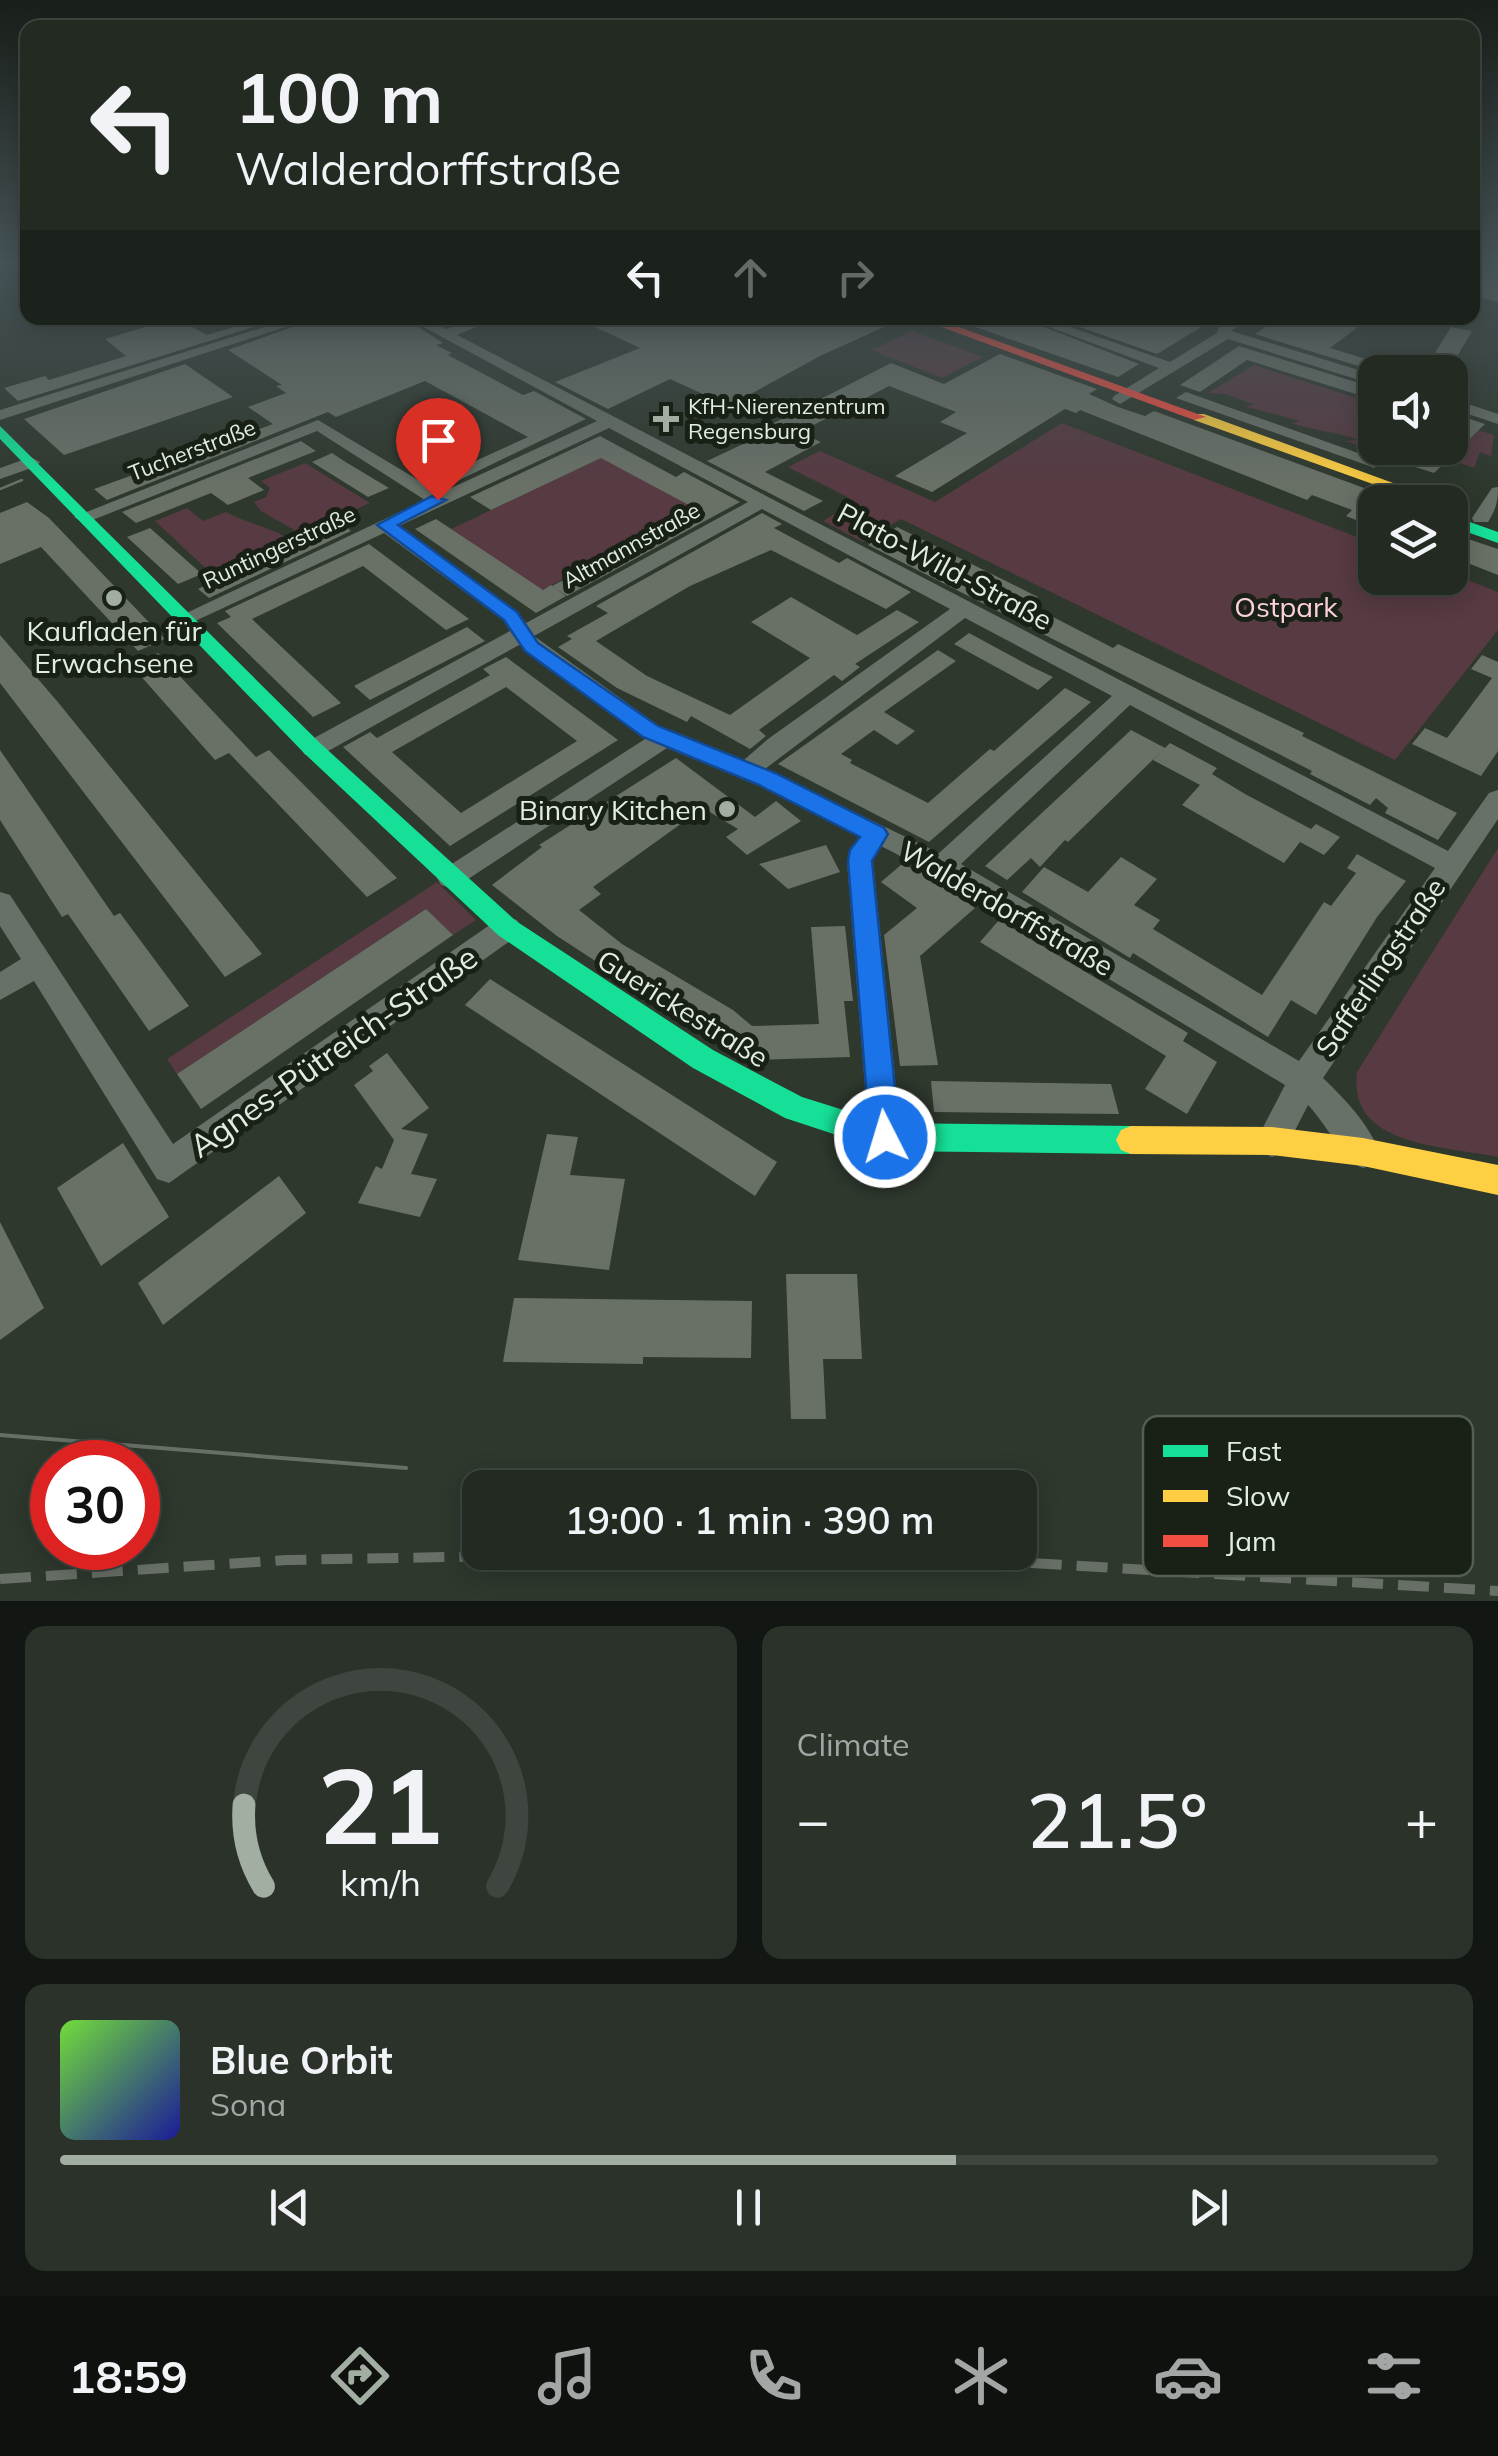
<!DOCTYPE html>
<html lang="en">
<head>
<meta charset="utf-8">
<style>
	body { margin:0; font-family:Mulish,sans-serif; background:#2a322a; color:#f1f3f6; height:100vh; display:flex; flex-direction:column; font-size:38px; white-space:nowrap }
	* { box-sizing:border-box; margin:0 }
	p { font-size:32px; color:#a2a7a5 }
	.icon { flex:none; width:55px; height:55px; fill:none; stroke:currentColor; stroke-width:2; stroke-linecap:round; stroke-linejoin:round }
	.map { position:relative; height:1601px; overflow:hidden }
	.details { display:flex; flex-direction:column; gap:25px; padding:25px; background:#131713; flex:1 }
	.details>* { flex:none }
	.banner { position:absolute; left:20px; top:20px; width:1460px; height:305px; border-radius:20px; box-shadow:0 5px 25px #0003,0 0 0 2px #3f4640; background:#222a22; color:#f1f3f6; overflow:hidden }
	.fabs { position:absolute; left:1358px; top:355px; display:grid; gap:20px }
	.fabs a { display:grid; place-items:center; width:110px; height:110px; border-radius:20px; background:#222a22; box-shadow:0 5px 25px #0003,0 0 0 2px #3f4640; font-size:50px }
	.speed { position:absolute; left:30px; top:1440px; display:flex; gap:20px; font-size:50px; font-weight:700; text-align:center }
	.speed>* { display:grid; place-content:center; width:130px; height:130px; border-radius:50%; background:#222a22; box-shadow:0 5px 25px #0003,0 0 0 2px #3f4640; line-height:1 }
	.speed .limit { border:15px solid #d22; background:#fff; color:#111 }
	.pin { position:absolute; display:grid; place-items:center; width:85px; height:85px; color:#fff; margin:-102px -42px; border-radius:50% 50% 50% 0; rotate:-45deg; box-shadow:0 0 10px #0007 }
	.pin .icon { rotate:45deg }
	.me { position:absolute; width:110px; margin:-55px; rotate:355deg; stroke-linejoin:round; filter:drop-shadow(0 0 8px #0008) }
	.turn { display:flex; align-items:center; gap:35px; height:210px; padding:0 50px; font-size:45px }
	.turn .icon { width:130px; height:130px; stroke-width:2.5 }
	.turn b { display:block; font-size:70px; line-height:85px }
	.lanes { display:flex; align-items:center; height:95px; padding:0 50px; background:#0003; justify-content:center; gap:50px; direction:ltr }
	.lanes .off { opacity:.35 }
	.big { font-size:75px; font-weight:600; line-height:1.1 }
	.details .tile { flex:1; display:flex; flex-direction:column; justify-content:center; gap:15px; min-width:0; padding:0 35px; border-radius:20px; background:#2a322a }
	.details .dial { align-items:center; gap:0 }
	.dial svg { height:260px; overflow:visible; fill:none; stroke:#3f4640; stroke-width:7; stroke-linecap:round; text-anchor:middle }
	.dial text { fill:#f1f3f6; stroke:none }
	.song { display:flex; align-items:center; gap:30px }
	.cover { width:120px; height:120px; border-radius:15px; background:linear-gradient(135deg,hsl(100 70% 55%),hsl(240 70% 35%)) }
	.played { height:10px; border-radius:5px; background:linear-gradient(90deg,#a2aea1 65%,#3f4640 65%) }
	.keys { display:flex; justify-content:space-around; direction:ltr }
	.heat { display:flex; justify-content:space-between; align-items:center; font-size:55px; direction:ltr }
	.details .tiles { flex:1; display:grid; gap:25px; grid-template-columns:1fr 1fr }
	.tile:last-child { grid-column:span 2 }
	.trip { position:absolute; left:462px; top:1470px; width:575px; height:100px; border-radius:20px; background:#222a22; box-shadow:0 5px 25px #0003,0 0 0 2px #3f4640; font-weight:600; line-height:100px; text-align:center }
	.tabs { display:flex; height:160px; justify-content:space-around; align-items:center; background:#0e110e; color:#a2a7a5 }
	.tabs .icon { width:70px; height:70px }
	.tabs .active { color:#a2aea1 }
	.tabs b { font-size:45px; color:#f1f3f6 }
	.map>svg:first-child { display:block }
	.green { fill:#573a42 }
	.building { fill:#697167; fill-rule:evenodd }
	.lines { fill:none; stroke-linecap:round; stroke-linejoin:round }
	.street { fill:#687167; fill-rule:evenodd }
	.fast { fill:#16e098; fill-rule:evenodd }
	.slow { fill:#ffcf43; fill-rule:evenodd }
	.jam { fill:#f24e42; fill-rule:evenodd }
	.tram-far1 { stroke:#686f66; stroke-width:2.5 }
	.tram { stroke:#686f66; stroke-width:4 }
	.rail { stroke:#686f66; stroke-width:10; stroke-dasharray:31 15; stroke-linecap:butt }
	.route { fill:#1a73e8; stroke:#114b97; stroke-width:2.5 }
	.poi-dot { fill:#a2aea1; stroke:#192117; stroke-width:4 }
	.labels { text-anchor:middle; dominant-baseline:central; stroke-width:10; stroke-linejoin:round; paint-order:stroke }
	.far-poi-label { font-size:22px; fill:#e1eddf; stroke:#192117; text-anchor:start }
	.far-street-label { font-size:22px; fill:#e1eddf; stroke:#192117 }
	.street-label { font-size:28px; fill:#e1eddf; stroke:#192117 }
	.park-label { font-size:28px; fill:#fbd0dc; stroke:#192117 }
	.poi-label { font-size:28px; fill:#e1eddf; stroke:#192117 }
	.near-street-label { font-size:32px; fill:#e1eddf; stroke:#192117 }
	.key { fill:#192117; stroke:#555e53; stroke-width:2.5 }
	.key-label { font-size:28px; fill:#e1eddf }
</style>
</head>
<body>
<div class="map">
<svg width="1498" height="1601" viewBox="0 0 1498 1601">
	<rect width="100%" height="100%" fill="#2e382d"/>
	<path class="green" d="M 912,331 L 983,357 L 942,378 L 871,350 Z
		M 1254,365 L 1375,404 L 1375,448 L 1414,448 C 1396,464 1367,448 1346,441 L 1358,440 C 1336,431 1314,431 1291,423 L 1300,421 L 1244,406 L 1255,405 L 1225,394 L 1208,393 Z
		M 1062,423 L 1375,544 L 1375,578 L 1450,578 L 1450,573 L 1498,592 L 1498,630 L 1395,760 L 901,519 L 863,542 L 823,521 L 855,501 L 788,467 L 820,451 L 935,502 Z
		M 1478,430 L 1494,435 L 1491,456 L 1480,452 L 1474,468 L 1448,459 Z
		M 605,456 L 672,496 L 701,508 L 540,591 L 449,530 Z
		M 305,463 L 370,503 L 301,534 L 261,511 L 254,502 L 266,497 L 270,488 L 261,481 Z
		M 187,508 L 203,521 L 226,512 C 246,523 266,526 286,537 L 287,543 L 213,575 L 155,521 Z
		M 1498,848 L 1498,1157 C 1444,1146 1347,1147 1357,1072 Z
		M 437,882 L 476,920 L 453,935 L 426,909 L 177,1074 L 167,1059 Z"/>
	<path class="building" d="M 1472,263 L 1498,263 L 1498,302 L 1472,295 Z
		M 176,318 L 207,335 L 264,318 L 282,318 L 18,401 L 4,388 L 45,376 L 49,380 L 126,356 L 105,339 Z
		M 317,318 L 404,318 L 443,343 L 436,345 L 452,353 L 448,355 L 523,395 L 534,391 L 586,419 L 449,485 L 438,478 L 528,437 L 425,381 L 336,417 L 328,412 L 107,500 L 94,489 L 273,424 L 248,407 L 286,393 L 276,386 L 282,385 L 228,350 Z
		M 576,318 L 904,318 L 820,356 L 729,406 L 670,379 L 608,409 L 555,382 L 640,348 Z
		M 950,318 L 1021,318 L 1139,364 L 1118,377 Z
		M 1054,318 L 1110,318 L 1127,323 L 1137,318 L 1174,318 L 1203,326 L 1157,354 Z
		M 1279,318 L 1370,318 L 1330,348 L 1396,368 L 1390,372 L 1378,372 L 1255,334 Z
		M 1451,327 L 1472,331 L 1448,372 L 1423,372 Z
		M 1239,346 L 1375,388 L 1375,400 L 1247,360 L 1200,392 L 1180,385 Z
		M 1000,354 L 1097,389 L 1089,394 L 1118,407 L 1145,416 L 1154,411 L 1375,492 L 1375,516 L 1366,524 L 1346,516 L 1352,510 L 1312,495 L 1307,500 L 1080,410 L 1076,413 L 1065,409 L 932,492 L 895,476 L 967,433 L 940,422 L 956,412 L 889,386 L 800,432 L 821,442 L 765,472 L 823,501 L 804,511 L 707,461 L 760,436 L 754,433 L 891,363 L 944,384 Z
		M 185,364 L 233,397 L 64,455 L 24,419 Z
		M 1186,392 L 1375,459 L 1375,468 L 1176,398 Z
		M 1464,417 L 1485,424 L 1434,473 L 1412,466 L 1431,448 L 1450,448 L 1450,430 Z
		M 600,436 L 676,477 L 684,472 L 740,502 L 567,596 L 552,586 L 698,510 L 601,458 L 491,510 L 470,497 Z
		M 301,441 L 316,451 L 248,478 L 264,490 L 228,505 L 211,493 L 136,523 L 122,512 Z
		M 332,453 L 344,461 L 389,488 L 368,497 L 312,462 Z
		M 27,502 L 49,518 L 165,639 L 138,651 L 41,547 L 0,564 L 0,513 Z
		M 762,513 L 782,524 L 774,528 L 839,563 L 847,558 L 911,592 L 886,609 L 771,550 L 690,586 L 596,641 L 647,676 L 730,715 L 810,658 L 751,622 L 791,597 L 857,635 L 897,610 L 919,622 L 855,664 L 860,667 L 842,681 L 834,675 L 759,730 L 766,736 L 750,749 L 691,716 L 687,722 L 617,688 L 558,647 L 572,639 L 567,636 L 608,613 L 596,606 Z
		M 436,519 L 543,590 L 551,585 L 566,596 L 536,613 L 415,529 Z
		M 340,522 L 351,531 L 209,598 L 198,589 Z
		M 897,527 L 1038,597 L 1028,604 L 1113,648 L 1118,644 L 1304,733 L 1302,736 L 1457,813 L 1438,840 L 1385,813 L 1388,808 L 1376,798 L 1370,805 L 1310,774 L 1312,771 L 868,545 Z
		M 150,528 L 186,560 L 202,574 L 178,584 L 127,537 Z
		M 1450,533 L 1498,549 L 1498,575 L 1465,562 L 1469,558 L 1450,550 Z
		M 369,544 L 469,619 L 446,630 L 363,566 L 252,619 L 341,703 L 313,717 L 217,623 L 231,617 L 225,611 Z
		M 467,627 L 485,641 L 370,700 L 354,686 Z
		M 969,633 L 1030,666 L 1053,677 L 1038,690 L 954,644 Z
		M 0,635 L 57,701 L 262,954 L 225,977 L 0,683 Z
		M 938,650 L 956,661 L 884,712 L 915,731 L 897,745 L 874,730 L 841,754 L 852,760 L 850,763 L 928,803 L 990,749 L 994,751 L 1065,688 L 1091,702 L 929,842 L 778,764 Z
		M 158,653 L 256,757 L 269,750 L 397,878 L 367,897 L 229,753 L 215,760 L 131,665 Z
		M 1482,655 L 1498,662 L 1498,751 L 1481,776 L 1412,744 L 1425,728 L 1447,738 L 1492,678 L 1471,669 Z
		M 506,657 L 618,740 L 450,846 L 343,747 L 370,732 L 377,738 L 490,675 L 483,669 ZM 506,687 L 577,741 L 461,813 L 392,752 Z
		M 1131,730 L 1165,748 L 1068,842 L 1065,840 L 1040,867 L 1031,858 L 1007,880 L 985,866 Z
		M 1170,743 L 1217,768 L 1212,774 L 1245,794 L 1311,829 L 1316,824 L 1340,837 L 1324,855 L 1300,842 L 1284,863 L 1182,805 L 1200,785 L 1153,760 Z
		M 0,750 L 114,916 L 120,913 L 189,1006 L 149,1031 L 68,914 L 62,917 L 0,820 Z
		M 676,758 L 755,817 L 776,801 L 801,821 L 747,855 L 726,837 L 738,829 L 703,808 L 593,887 L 601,894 L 579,910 L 622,944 L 733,1010 L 752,1026 L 819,1024 L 811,927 L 845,926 L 853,1001 L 844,1001 L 850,1057 L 755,1060 L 720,1042 L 557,936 L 492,885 L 542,847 L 539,845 Z
		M 826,845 L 840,872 L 788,889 L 759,864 Z
		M 1357,854 L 1406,881 L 1377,917 L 1316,1015 L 1291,1000 L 1268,1037 L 1133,953 L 1130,958 L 1022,892 L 1044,867 L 1088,892 L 1121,857 L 1157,879 L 1134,905 L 1160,920 L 1153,929 L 1262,995 L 1324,902 L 1331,906 L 1356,873 L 1347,868 Z
		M 902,864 L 930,876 L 975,908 L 920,956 L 938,1065 L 900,1066 L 884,935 L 917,908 L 881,882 Z
		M 426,909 L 453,935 L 201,1109 L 177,1074 Z
		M 999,920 L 1188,1033 L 1183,1041 L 1217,1062 L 1187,1114 L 1145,1089 L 1166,1056 L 980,942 Z
		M 490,979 L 777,1162 L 755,1196 L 465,1005 Z
		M 387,1053 L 429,1108 L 401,1129 L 428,1134 L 411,1174 L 437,1179 L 420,1217 L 358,1203 L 376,1166 L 382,1169 L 394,1140 L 354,1085 L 373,1071 L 369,1066 Z
		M 931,1081 L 1111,1084 L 1119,1114 L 934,1112 Z
		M 547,1134 L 578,1137 L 570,1175 L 625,1179 L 609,1270 L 518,1260 Z
		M 123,1143 L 169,1217 L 101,1266 L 57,1188 Z
		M 279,1176 L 306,1213 L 163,1325 L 138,1283 Z
		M 0,1222 L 44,1308 L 0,1340 Z
		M 786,1274 L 857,1274 L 862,1359 L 823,1359 L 826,1419 L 791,1419 Z
		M 514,1298 L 752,1301 L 751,1358 L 643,1357 L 643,1364 L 503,1362 Z"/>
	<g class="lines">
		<path class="street" d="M 293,318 L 313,318 L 0,420 L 0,410 Z
			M 407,318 L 424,318 L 446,329 L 479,318 L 498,318 L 457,335 L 1448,851 L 1489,793 L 1498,790 L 1498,819 L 1323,1078 C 1346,1100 1367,1122 1380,1152 L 1375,1163 L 1363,1168 C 1343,1160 1325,1122 1308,1105 L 1284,1152 L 1272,1157 L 1260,1152 L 1256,1141 L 1285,1085 L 933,873 L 881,846 L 873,861 L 901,1137 L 897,1148 L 885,1153 L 873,1148 L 869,1137 L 847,861 L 860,836 L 777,793 L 667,748 L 459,885 L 450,888 L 441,885 L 437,878 L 441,871 L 645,739 L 519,645 L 321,755 L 305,755 L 301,749 L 305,743 L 510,631 L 503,620 L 384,533 L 193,622 L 186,624 L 176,618 L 425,500 L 317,431 L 90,521 L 83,523 L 74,517 L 318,420 L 440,493 L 597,421 ZM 609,428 L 748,502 L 526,623 L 518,612 L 399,526 ZM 762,509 L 950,609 L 768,739 L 744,760 L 659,726 L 534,636 ZM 965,618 L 1112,696 L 939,853 L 765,769 ZM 1130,705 L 1435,868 L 1299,1061 L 961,864 Z
			M 1025,318 L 1044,318 L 1170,362 L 1217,333 L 1219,326 L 1233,318 L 1249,318 L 1231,331 L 1375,375 L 1375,385 L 1228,339 L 1120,404 L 1112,399 L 1114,396 L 1159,368 Z
			M 1450,398 L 1498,414 L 1498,424 L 1450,408 Z
			M 31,457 L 40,462 L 37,466 L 0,479 L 0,468 Z
			M 1498,487 C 1498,502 1496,509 1488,522 L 1474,522 L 1472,518 L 1492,488 Z
			M 0,892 L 10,895 L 173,1144 L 497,920 L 507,917 L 517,920 L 521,928 L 517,936 L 169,1183 L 157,1179 L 34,981 L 0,1000 L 0,972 L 21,959 L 0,926 Z"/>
		<path class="fast" d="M 0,426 L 321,744 L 516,921 L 713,1050 L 802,1097 L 885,1123 L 1131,1126 L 1141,1130 L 1146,1140 L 1141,1150 L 1131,1154 L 885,1151 L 785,1118 L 693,1068 L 498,935 L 305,754 L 0,439 Z
			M 1450,515 L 1498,532 L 1498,543 L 1450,526 Z"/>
		<path class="slow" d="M 1194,414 L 1204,414 L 1445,502 L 1423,502 L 1194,420 Z
			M 1131,1126 L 1272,1127 L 1363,1138 L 1498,1165 L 1498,1195 L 1363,1166 L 1272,1155 L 1131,1154 L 1121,1150 L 1116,1140 L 1121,1130 Z"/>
		<path class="jam" d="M 917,318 L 934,318 L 1206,417 L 1194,420 Z"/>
		<path class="tram-far1" d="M 0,489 L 22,480"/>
		<path class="tram" d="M 0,1435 L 406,1468"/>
		<path class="rail" d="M 847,1552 L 1498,1591
			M 0,1579 L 287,1560 L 718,1552"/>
	</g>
	<linearGradient id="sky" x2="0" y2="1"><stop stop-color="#191f19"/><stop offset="0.54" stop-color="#465357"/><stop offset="1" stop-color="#465357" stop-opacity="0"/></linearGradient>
	<rect width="1498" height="487" fill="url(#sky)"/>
	<path class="route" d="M 432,496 L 446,500 L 398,525 L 517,612 L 538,643 L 658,726 L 775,773 L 884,828 L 888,834 L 872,861 L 900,1137 L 896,1147 L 885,1151 L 874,1147 L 870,1137 L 848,861 L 850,850 L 860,837 L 759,785 L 643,737 L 525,651 L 504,620 L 377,525 Z"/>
	<g class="poi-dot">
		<path d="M661 404h10v10h10v10h-10v10h-10v-10h-10v-10h10z"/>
		<circle cx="114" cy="598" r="10"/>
		<circle cx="727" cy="809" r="10"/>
	</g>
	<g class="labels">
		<g class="far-poi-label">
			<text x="688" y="406">KfH-Nierenzentrum<tspan x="688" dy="25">Regensburg</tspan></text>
		</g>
		<g class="far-street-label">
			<text transform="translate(192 450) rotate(-21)">Tucherstraße</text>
			<text transform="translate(631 545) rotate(-29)">Altmannstraße</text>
			<text transform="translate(279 547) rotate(-25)">Runtingerstraße</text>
		</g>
		<g class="street-label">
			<text transform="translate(945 566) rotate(28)">Plato-Wild-Straße</text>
			<text transform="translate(1007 908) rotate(30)">Walderdorffstraße</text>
			<text transform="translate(1380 967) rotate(-56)">Safferlingstraße</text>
			<text transform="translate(683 1008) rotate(32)">Guerickestraße</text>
		</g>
		<g class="park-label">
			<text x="1286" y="606">Ostpark</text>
		</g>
		<g class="poi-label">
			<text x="114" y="630">Kaufladen für<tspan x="114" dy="32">Erwachsene</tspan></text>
			<text x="707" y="809" text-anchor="end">Binary Kitchen</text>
		</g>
		<g class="near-street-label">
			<text transform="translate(333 1051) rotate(-35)">Agnes-Pütreich-Straße</text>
		</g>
	</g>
	<rect x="1143" y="1416" width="330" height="160" rx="15" class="key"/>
	<rect x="1163" y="1445" width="45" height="12" fill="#16e098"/>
	<rect x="1163" y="1490" width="45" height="12" fill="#ffcf43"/>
	<rect x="1163" y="1535" width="45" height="12" fill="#f24e42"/>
	<g class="key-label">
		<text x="1226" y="1461">Fast</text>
		<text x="1226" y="1506">Slow</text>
		<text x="1226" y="1551">Jam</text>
	</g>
</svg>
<div class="fabs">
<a><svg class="icon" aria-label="sound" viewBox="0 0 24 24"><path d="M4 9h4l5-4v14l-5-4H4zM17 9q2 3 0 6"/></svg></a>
<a><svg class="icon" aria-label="layers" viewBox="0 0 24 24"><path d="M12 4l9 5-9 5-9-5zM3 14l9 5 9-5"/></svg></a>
</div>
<div class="speed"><div class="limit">30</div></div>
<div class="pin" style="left:438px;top:500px;background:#d93025"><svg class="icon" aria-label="arrive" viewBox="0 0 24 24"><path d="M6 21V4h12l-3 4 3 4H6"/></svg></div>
<svg class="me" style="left:885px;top:1137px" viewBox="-20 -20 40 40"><circle r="17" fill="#1a73e8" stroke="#fff" stroke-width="3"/><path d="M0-11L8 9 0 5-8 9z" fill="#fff"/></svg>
<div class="trip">19:00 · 1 min · 390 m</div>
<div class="banner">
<div class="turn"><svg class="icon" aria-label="left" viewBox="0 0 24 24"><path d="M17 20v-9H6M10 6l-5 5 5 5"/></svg><div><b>100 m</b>Walderdorffstraße</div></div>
<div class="lanes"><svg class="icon" aria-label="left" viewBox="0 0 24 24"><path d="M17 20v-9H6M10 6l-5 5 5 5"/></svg><svg class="icon off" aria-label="ahead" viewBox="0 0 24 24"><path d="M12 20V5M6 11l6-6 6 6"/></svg><svg class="icon off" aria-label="right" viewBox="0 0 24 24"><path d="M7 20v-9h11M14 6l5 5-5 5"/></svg></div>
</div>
</div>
<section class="details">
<div class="tiles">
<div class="tile dial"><svg viewBox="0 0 100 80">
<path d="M14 69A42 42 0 1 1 86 69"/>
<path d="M14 69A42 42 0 0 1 8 44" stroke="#a2aea1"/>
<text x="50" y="56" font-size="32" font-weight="700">21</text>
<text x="50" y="72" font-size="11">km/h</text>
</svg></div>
<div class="tile"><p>Climate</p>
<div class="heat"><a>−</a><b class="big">21.5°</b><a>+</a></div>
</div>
<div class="tile">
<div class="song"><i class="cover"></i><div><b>Blue Orbit</b><p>Sona</p></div></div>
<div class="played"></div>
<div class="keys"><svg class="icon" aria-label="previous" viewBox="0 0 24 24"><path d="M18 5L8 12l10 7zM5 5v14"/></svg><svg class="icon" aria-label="pause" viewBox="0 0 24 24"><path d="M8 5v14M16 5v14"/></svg><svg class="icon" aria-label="next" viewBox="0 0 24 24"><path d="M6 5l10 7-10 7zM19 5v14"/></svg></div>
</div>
</div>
</section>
<nav class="tabs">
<b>18:59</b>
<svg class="icon active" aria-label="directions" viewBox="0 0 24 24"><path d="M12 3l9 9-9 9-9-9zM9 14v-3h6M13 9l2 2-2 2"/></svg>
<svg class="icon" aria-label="music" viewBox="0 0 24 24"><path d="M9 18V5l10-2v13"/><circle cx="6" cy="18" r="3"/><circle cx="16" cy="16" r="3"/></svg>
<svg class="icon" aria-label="phone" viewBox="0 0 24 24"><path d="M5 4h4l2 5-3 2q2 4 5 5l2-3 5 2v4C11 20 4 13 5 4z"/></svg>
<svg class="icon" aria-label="climate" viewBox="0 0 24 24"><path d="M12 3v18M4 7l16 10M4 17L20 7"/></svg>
<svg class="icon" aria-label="car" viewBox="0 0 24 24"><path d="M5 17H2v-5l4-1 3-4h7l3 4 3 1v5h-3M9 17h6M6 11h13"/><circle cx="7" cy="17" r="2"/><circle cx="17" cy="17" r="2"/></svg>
<svg class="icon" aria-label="filters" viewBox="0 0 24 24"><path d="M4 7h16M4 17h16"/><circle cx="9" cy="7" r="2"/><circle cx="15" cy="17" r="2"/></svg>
</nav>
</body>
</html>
